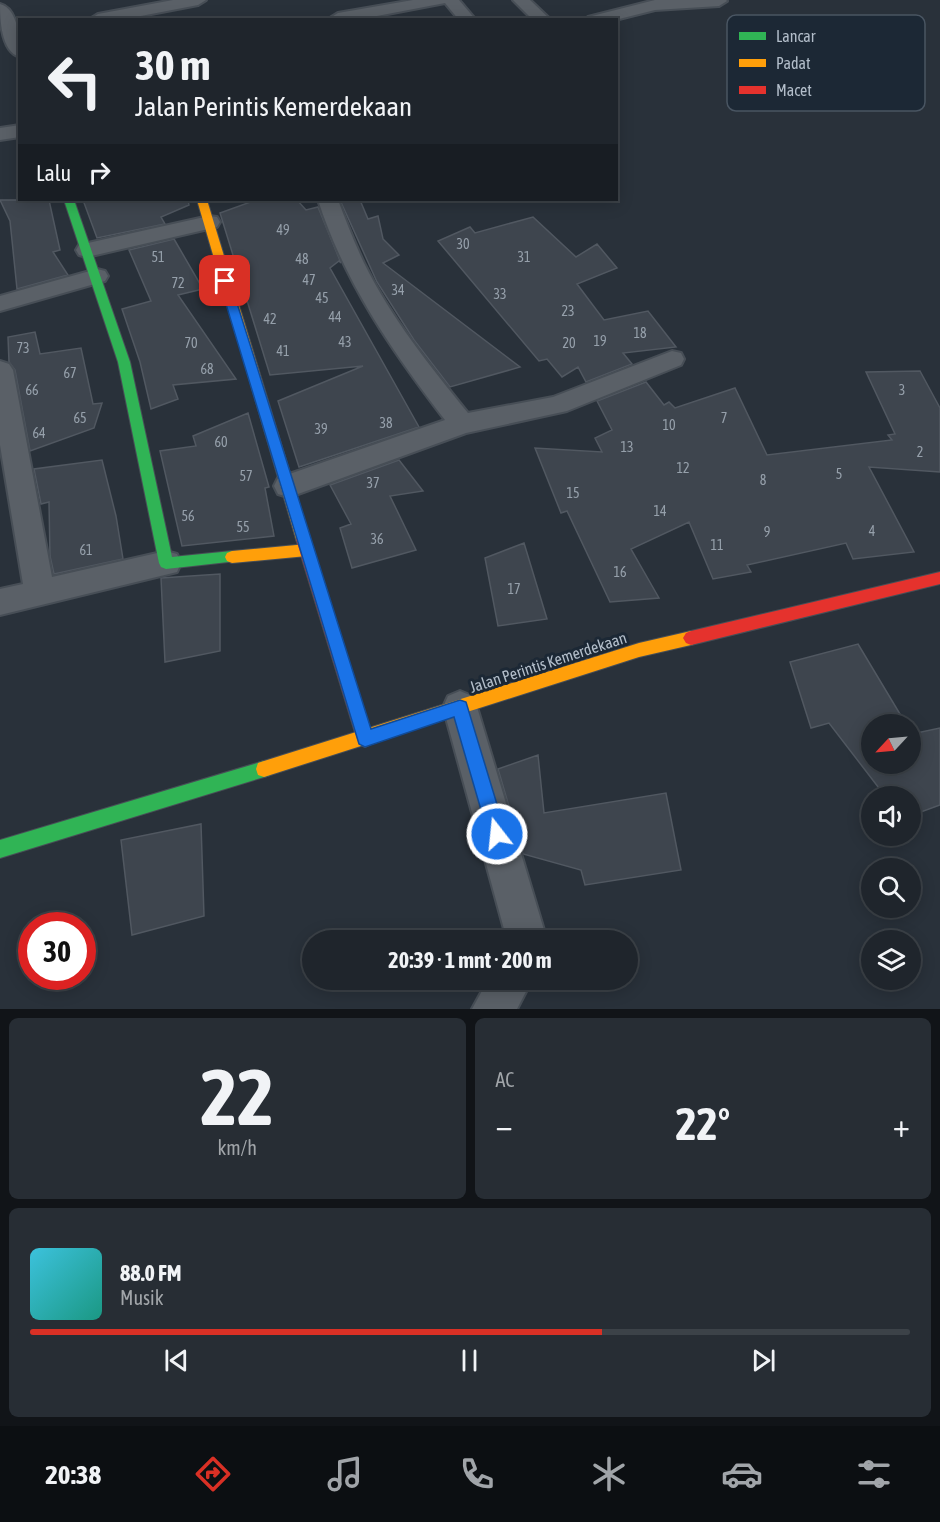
<!DOCTYPE html>
<html lang="id">
<head>
<meta charset="utf-8">
<style>
	body { margin:0; font-family:"Asap Condensed",sans-serif; background:#272d34; color:#f1f3f6; height:100vh; display:flex; flex-direction:column; font-size:22px; white-space:nowrap }
	* { box-sizing:border-box; margin:0 }
	p { font-size:20px; color:#a1a5a9 }
	.icon { flex:none; width:33px; height:33px; fill:none; stroke:currentColor; stroke-width:2; stroke-linecap:round; stroke-linejoin:round }
	.map { position:relative; height:1009px; overflow:hidden }
	.panel { display:flex; flex-direction:column; gap:9px; padding:9px; background:#111418; flex:1 }
	.panel>* { flex:none }
	.guide { position:absolute; left:18px; top:18px; width:600px; height:183px; border-radius:0px; box-shadow:0 3px 15px #0003,0 0 0 2px #3c4248; background:#1f252c; color:#f1f3f6; overflow:hidden }
	.needle { width:39px; rotate:244deg }
	.tools { position:absolute; left:861px; top:714px; display:grid; gap:12px }
	.tools a { display:grid; place-items:center; width:60px; height:60px; border-radius:50%; background:#1f252c; box-shadow:0 3px 15px #0003,0 0 0 2px #3c4248; font-size:30px }
	.speed { position:absolute; left:18px; top:912px; display:flex; gap:12px; font-size:30px; font-weight:700; text-align:center }
	.speed>* { display:grid; place-content:center; width:78px; height:78px; border-radius:50%; background:#1f252c; box-shadow:0 3px 15px #0003,0 0 0 2px #3c4248; line-height:1 }
	.speed .limit { border:9px solid #d22; background:#fff; color:#111 }
	.pin { position:absolute; display:grid; place-items:center; width:51px; height:51px; color:#fff; margin:-26px; border-radius:12px; box-shadow:0 3px 9px #0006 }
	.me { position:absolute; width:66px; margin:-33px; rotate:344deg; stroke-linejoin:round; filter:drop-shadow(0 0 4px #0008) }
	.turn { display:flex; align-items:center; gap:21px; height:126px; padding:0 18px; font-size:27px }
	.turn .icon { width:78px; height:78px; stroke-width:2.5 }
	.turn b { display:block; font-size:42px; line-height:51px }
	.then { display:flex; align-items:center; height:57px; padding:0 18px; background:#0003; gap:12px; font-size:22px }
	.big { font-size:45px; font-weight:700; line-height:1.1 }
	.panel .widget { flex:1; display:flex; flex-direction:column; justify-content:center; gap:9px; min-width:0; padding:0 21px; border-radius:9px; background:#272d34 }
	.panel .dial { align-items:center; gap:0 }
	.dial b { font-size:78px; line-height:1 }
	.song { display:flex; align-items:center; gap:18px }
	.cover { width:72px; height:72px; border-radius:9px; background:linear-gradient(135deg,hsl(190 70% 55%),hsl(170 70% 35%)) }
	.played { height:6px; border-radius:3px; background:linear-gradient(90deg,#d93025 65%,#3c4248 65%) }
	.keys { display:flex; justify-content:space-around; direction:ltr }
	.heat { display:flex; justify-content:space-between; align-items:center; font-size:33px; direction:ltr }
	.panel .tiles { flex:1; display:grid; gap:9px; grid-template-columns:1fr 1fr }
	.widget:last-child { grid-column:span 2 }
	.trip { position:absolute; left:302px; top:930px; width:336px; height:60px; border-radius:30px; background:#1f252c; box-shadow:0 3px 15px #0003,0 0 0 2px #3c4248; font-weight:700; line-height:60px; text-align:center }
	.menu { display:flex; height:96px; justify-content:space-around; align-items:center; background:#0c0f12; color:#a1a5a9 }
	.menu .icon { width:42px; height:42px }
	.menu .current { color:#d93025 }
	.menu b { font-size:27px; color:#f1f3f6 }
	.map>svg:first-child { display:block }
	.building { fill:#3e454e; stroke:#515861; stroke-width:1.5 }
	.lines { fill:none; stroke-linecap:round; stroke-linejoin:round }
	.street-casing { stroke:#474e56; stroke-width:4 }
	.fast-casing { stroke:#474e56; stroke-width:2 }
	.slow-casing { stroke:#474e56; stroke-width:2 }
	.jam-casing { stroke:#474e56; stroke-width:2 }
	.street { fill:#5a6067; fill-rule:evenodd }
	.fast { fill:#30b455; fill-rule:evenodd }
	.slow { fill:#ff9f0a; fill-rule:evenodd }
	.jam { fill:#e5322d; fill-rule:evenodd }
	.route { fill:#1a73e8; stroke:#114b97; stroke-width:1.5 }
	.labels { text-anchor:middle; dominant-baseline:central; stroke-width:6; stroke-linejoin:round; paint-order:stroke }
	.number-label { font-size:14px; fill:#96a0ab }
	.street-label { font-size:16px; fill:#b3beca; stroke:#1c2835 }
	.key { fill:#1c2835; stroke:#495562; stroke-width:1.5 }
	.key-label { font-size:16px; fill:#b3beca }
</style>
</head>
<body>
<div class="map">
<svg width="940" height="1009" viewBox="0 0 940 1009">
	<rect width="100%" height="100%" fill="#29313a"/>
	<path class="building" d="M 0,200 L 49,200 L 60,250 L 53,252 L 68,275 L 17,289 L 10,221 Z
		M 83,200 L 188,200 L 189,205 L 161,217 L 165,224 L 97,238 Z
		M 256,200 L 297,200 L 306,210 L 318,207 L 341,263 L 339,261 L 330,268 L 419,427 L 299,467 L 278,401 L 363,366 L 270,375 L 220,213 Z
		M 340,200 L 360,200 L 368,219 L 378,216 L 383,239 L 399,255 L 383,263 L 520,367 L 450,387 L 414,340 L 377,282 Z
		M 533,217 L 576,257 L 597,244 L 617,268 L 577,284 L 604,320 L 648,311 L 676,347 L 623,353 L 632,364 L 586,382 L 578,367 L 562,377 L 547,359 L 539,361 L 438,241 L 470,227 L 475,233 Z
		M 174,239 L 203,289 L 178,295 L 236,379 L 173,385 L 178,399 L 151,409 L 140,362 L 122,309 L 151,301 L 129,250 Z
		M 35,332 L 40,354 L 81,348 L 93,404 L 102,403 L 94,428 L 30,451 L 15,370 L 9,362 L 8,337 Z
		M 920,371 L 940,408 L 940,472 L 869,467 L 914,552 L 853,559 L 846,543 L 747,565 L 751,572 L 713,579 L 689,522 L 631,549 L 659,598 L 610,602 L 567,511 L 561,513 L 535,448 L 602,452 L 595,438 L 612,430 L 597,401 L 646,382 L 664,405 L 669,402 L 675,408 L 735,388 L 767,455 L 892,440 L 888,435 L 895,434 L 866,372 Z
		M 248,413 L 269,487 L 265,488 L 274,536 L 182,546 L 160,451 L 196,446 L 193,436 Z
		M 102,460 L 116,516 L 123,559 L 54,574 L 50,556 L 49,502 L 41,504 L 34,469 Z
		M 399,460 L 423,491 L 390,496 L 416,550 L 352,568 L 340,528 L 351,524 L 330,485 Z
		M 524,543 L 547,619 L 498,626 L 485,558 Z
		M 220,574 L 220,651 L 165,662 L 161,578 Z
		M 858,644 L 906,724 L 872,724 L 872,764 L 910,764 L 910,732 L 912,734 L 940,728 L 940,805 L 910,816 L 910,796 L 885,796 L 829,723 L 811,728 L 790,662 Z
		M 538,755 L 544,813 L 666,793 L 681,870 L 585,885 L 581,870 L 523,854 L 498,769 Z
		M 201,824 L 204,916 L 132,935 L 121,840 Z"/>
	<g class="lines">
		<g class="street-casing">
			<path id="street" d="M 173,0 L 206,0 L 198,5 L 120,20 L 90,19 L 98,14 Z
				M 413,0 L 459,0 L 476,20 L 459,20 L 445,3 L 356,20 L 330,18 L 338,13 Z
				M 513,0 L 530,0 L 551,20 L 533,20 Z
				M 655,0 L 726,0 L 727,1 L 719,6 L 655,10 L 615,20 L 586,20 L 588,17 Z
				M 0,4 C 19,9 20,42 20,57 C 1,52 0,19 0,4 Z
				M 20,125 L 20,137 L 0,140 L 0,128 Z
				M 318,200 L 338,200 C 346,221 354,242 364,263 C 391,318 430,366 468,413 L 553,397 L 672,351 L 681,353 L 684,359 L 681,365 L 567,411 L 466,433 L 298,494 L 288,497 L 278,494 L 274,486 L 278,478 L 445,420 C 392,351 345,283 318,200 Z
				M 209,216 L 217,217 L 220,222 L 217,227 L 87,257 L 79,255 L 76,250 L 79,245 Z
				M 97,269 L 105,271 L 108,276 L 105,281 L 0,311 L 0,296 Z
				M 0,361 L 9,364 L 13,370 L 52,577 L 166,551 L 177,554 L 181,563 L 177,572 L 0,615 L 0,589 L 23,584 L 0,445 Z
				M 460,691 L 472,696 L 477,707 L 547,940 L 507,940 L 443,707 L 448,696 Z
				M 488,980 L 532,980 L 517,1009 L 472,1009 Z"/>
		</g>
		<g class="fast-casing">
			<path id="fast" d="M 64,200 L 74,200 L 130,362 L 172,557 L 232,551 L 237,553 L 239,557 L 237,561 L 166,569 L 161,567 L 159,563 L 118,362 Z
				M 264,761 L 270,763 L 272,769 L 270,775 L 264,777 L 0,858 L 0,840 Z"/>
		</g>
		<g class="slow-casing">
			<path id="slow" d="M 197,200 L 207,200 L 310,539 L 308,543 L 298,543 L 296,539 Z
				M 307,544 L 312,546 L 314,550 L 312,554 L 307,556 L 232,563 L 227,561 L 225,557 L 227,553 L 232,551 Z
				M 691,631 L 696,633 L 699,638 L 696,643 L 691,645 L 639,657 L 264,777 L 258,775 L 256,769 L 258,763 L 264,761 L 639,643 Z"/>
		</g>
		<g class="jam-casing">
			<path id="jam" d="M 303,533 L 308,535 L 310,539 L 373,739 L 371,744 L 365,747 L 359,744 L 357,739 L 296,539 L 298,535 Z
				M 940,572 L 940,584 L 691,645 L 686,643 L 683,638 L 686,633 L 691,631 Z"/>
		</g>
		<use href="#street" class="street"/>
		<use href="#fast" class="fast"/>
		<use href="#slow" class="slow"/>
		<use href="#jam" class="jam"/>
	</g>
	<path class="route" d="M 221,279 L 230,281 L 371,729 L 460,700 L 466,702 L 506,834 L 503,840 L 497,843 L 490,840 L 488,834 L 454,717 L 365,747 L 359,744 L 219,281 Z"/>
	<g class="labels">
		<g class="number-label">
			<text x="283" y="230">49</text>
			<text x="463" y="244">30</text>
			<text x="158" y="257">51</text>
			<text x="524" y="257">31</text>
			<text x="302" y="259">48</text>
			<text x="309" y="280">47</text>
			<text x="178" y="283">72</text>
			<text x="398" y="290">34</text>
			<text x="500" y="294">33</text>
			<text x="322" y="298">45</text>
			<text x="568" y="311">23</text>
			<text x="335" y="317">44</text>
			<text x="270" y="319">42</text>
			<text x="640" y="333">18</text>
			<text x="600" y="341">19</text>
			<text x="345" y="342">43</text>
			<text x="191" y="343">70</text>
			<text x="569" y="343">20</text>
			<text x="23" y="348">73</text>
			<text x="283" y="351">41</text>
			<text x="207" y="369">68</text>
			<text x="70" y="373">67</text>
			<text x="32" y="390">66</text>
			<text x="902" y="390">3</text>
			<text x="80" y="418">65</text>
			<text x="724" y="418">7</text>
			<text x="386" y="423">38</text>
			<text x="669" y="425">10</text>
			<text x="321" y="429">39</text>
			<text x="39" y="433">64</text>
			<text x="221" y="442">60</text>
			<text x="627" y="447">13</text>
			<text x="920" y="452">2</text>
			<text x="683" y="468">12</text>
			<text x="839" y="474">5</text>
			<text x="246" y="476">57</text>
			<text x="763" y="480">8</text>
			<text x="373" y="483">37</text>
			<text x="573" y="493">15</text>
			<text x="660" y="511">14</text>
			<text x="188" y="516">56</text>
			<text x="243" y="527">55</text>
			<text x="872" y="531">4</text>
			<text x="767" y="532">9</text>
			<text x="377" y="539">36</text>
			<text x="717" y="545">11</text>
			<text x="86" y="550">61</text>
			<text x="620" y="572">16</text>
			<text x="514" y="589">17</text>
		</g>
		<g class="street-label">
			<text transform="translate(548 662) rotate(-18)">Jalan Perintis Kemerdekaan</text>
		</g>
	</g>
	<rect x="727" y="15" width="198" height="96" rx="9" class="key"/>
	<rect x="739" y="32" width="27" height="8" fill="#30b455"/>
	<rect x="739" y="59" width="27" height="8" fill="#ff9f0a"/>
	<rect x="739" y="86" width="27" height="8" fill="#e5322d"/>
	<g class="key-label">
		<text x="776" y="42">Lancar</text>
		<text x="776" y="69">Padat</text>
		<text x="776" y="96">Macet</text>
	</g>
</svg>
<div class="tools">
<a><svg class="needle" viewBox="-14 -14 28 28"><path d="M0-13l5 13h-10z" fill="#e53935"/><path d="M0 13l5-13h-10z" fill="#a1a5a9"/></svg></a>
<a><svg class="icon" aria-label="sound" viewBox="0 0 24 24"><path d="M4 9h4l5-4v14l-5-4H4zM17 9q2 3 0 6"/></svg></a>
<a><svg class="icon" aria-label="search" viewBox="0 0 24 24"><circle cx="10" cy="10" r="6"/><path d="M15 15l6 6"/></svg></a>
<a><svg class="icon" aria-label="layers" viewBox="0 0 24 24"><path d="M12 4l9 5-9 5-9-5zM3 14l9 5 9-5"/></svg></a>
</div>
<div class="speed"><div class="limit">30</div></div>
<div class="pin" style="left:225px;top:281px;background:#d93025"><svg class="icon" aria-label="arrive" viewBox="0 0 24 24"><path d="M6 21V4h12l-3 4 3 4H6"/></svg></div>
<svg class="me" style="left:497px;top:834px" viewBox="-20 -20 40 40"><circle r="17" fill="#1a73e8" stroke="#fff" stroke-width="3"/><path d="M0-11L8 9 0 5-8 9z" fill="#fff"/></svg>
<div class="trip">20:39 · 1 mnt · 200 m</div>
<div class="guide">
<div class="turn"><svg class="icon" aria-label="left" viewBox="0 0 24 24"><path d="M17 20v-9H6M10 6l-5 5 5 5"/></svg><div><b>30 m</b>Jalan Perintis Kemerdekaan</div></div>
<div class="then">Lalu<svg class="icon" aria-label="right" viewBox="0 0 24 24"><path d="M7 20v-9h11M14 6l5 5-5 5"/></svg></div>
</div>
</div>
<section class="panel">
<div class="tiles">
<div class="widget dial"><b>22</b><p>km/h</p></div>
<div class="widget"><p>AC</p>
<div class="heat"><a>−</a><b class="big">22°</b><a>+</a></div>
</div>
<div class="widget">
<div class="song"><i class="cover"></i><div><b>88.0 FM</b><p>Musik</p></div></div>
<div class="played"></div>
<div class="keys"><svg class="icon" aria-label="previous" viewBox="0 0 24 24"><path d="M18 5L8 12l10 7zM5 5v14"/></svg><svg class="icon" aria-label="pause" viewBox="0 0 24 24"><path d="M8 5v14M16 5v14"/></svg><svg class="icon" aria-label="next" viewBox="0 0 24 24"><path d="M6 5l10 7-10 7zM19 5v14"/></svg></div>
</div>
</div>
</section>
<nav class="menu">
<b>20:38</b>
<svg class="icon current" aria-label="directions" viewBox="0 0 24 24"><path d="M12 3l9 9-9 9-9-9zM9 14v-3h6M13 9l2 2-2 2"/></svg>
<svg class="icon" aria-label="music" viewBox="0 0 24 24"><path d="M9 18V5l10-2v13"/><circle cx="6" cy="18" r="3"/><circle cx="16" cy="16" r="3"/></svg>
<svg class="icon" aria-label="phone" viewBox="0 0 24 24"><path d="M5 4h4l2 5-3 2q2 4 5 5l2-3 5 2v4C11 20 4 13 5 4z"/></svg>
<svg class="icon" aria-label="climate" viewBox="0 0 24 24"><path d="M12 3v18M4 7l16 10M4 17L20 7"/></svg>
<svg class="icon" aria-label="car" viewBox="0 0 24 24"><path d="M5 17H2v-5l4-1 3-4h7l3 4 3 1v5h-3M9 17h6M6 11h13"/><circle cx="7" cy="17" r="2"/><circle cx="17" cy="17" r="2"/></svg>
<svg class="icon" aria-label="filters" viewBox="0 0 24 24"><path d="M4 7h16M4 17h16"/><circle cx="9" cy="7" r="2"/><circle cx="15" cy="17" r="2"/></svg>
</nav>
</body>
</html>
